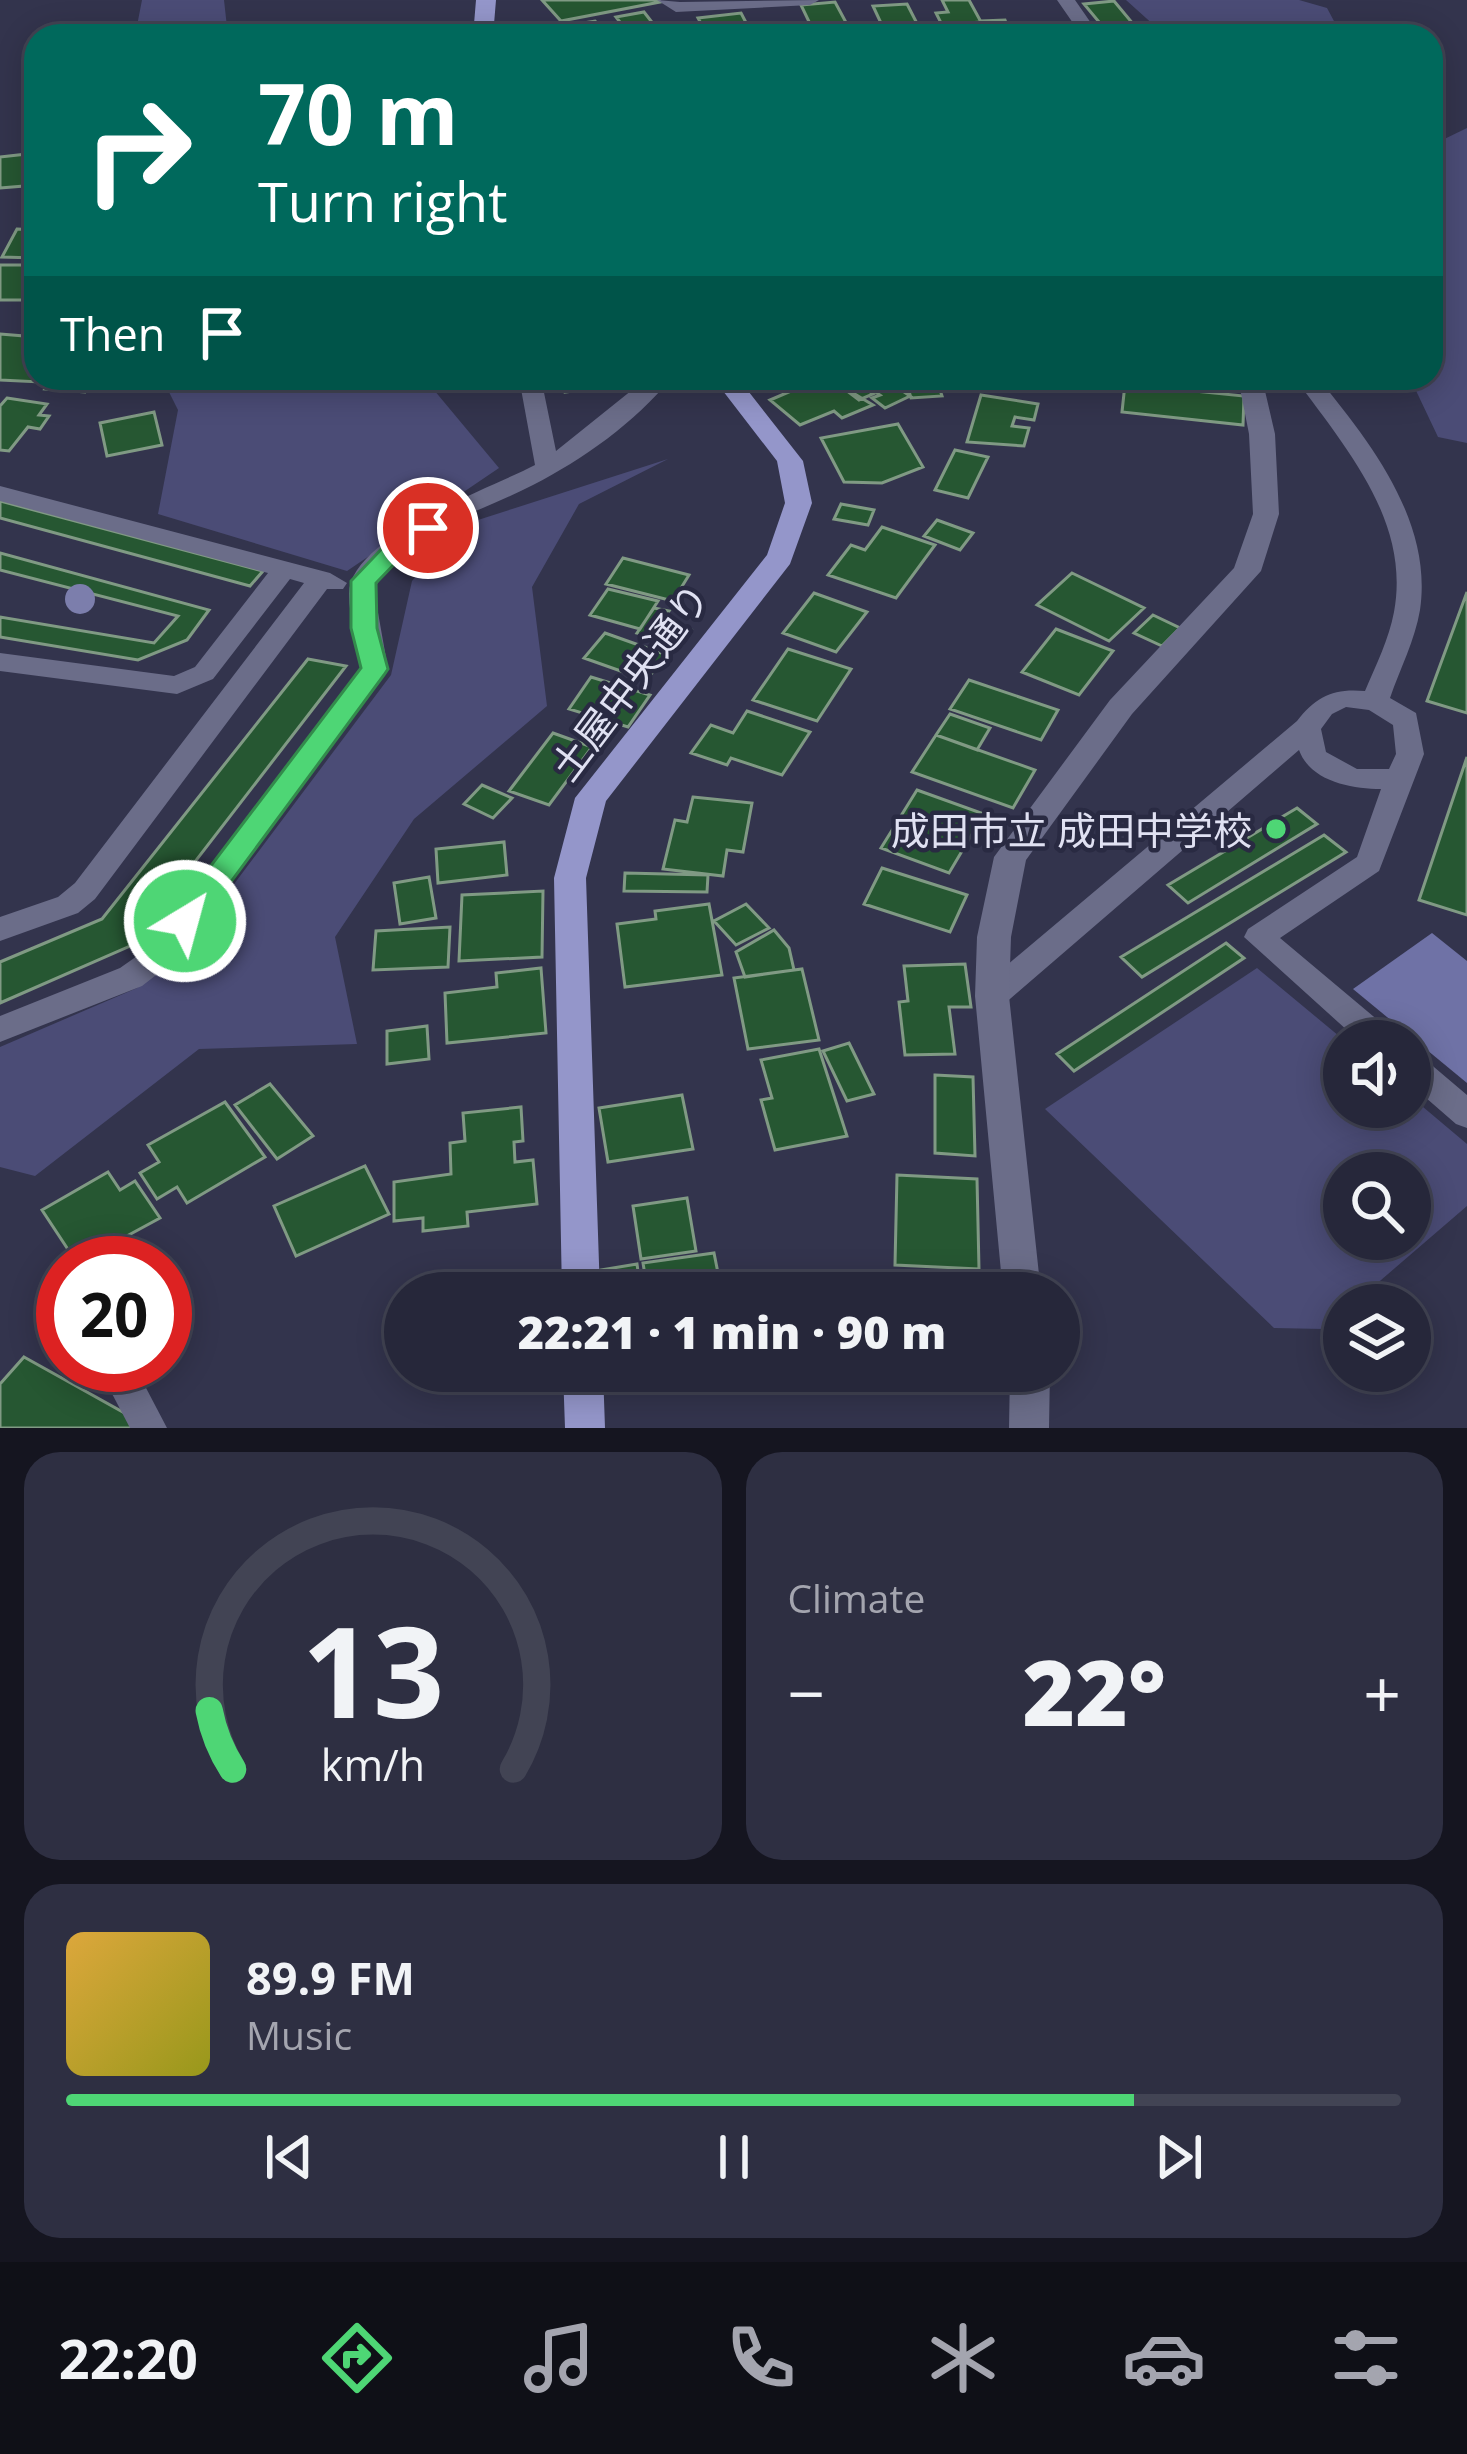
<!DOCTYPE html>
<html lang="en">
<head>
<meta charset="utf-8">
<style>
	body { margin:0; font-family:"Open Sans","Noto Sans JP",sans-serif; background:#2e2f42; color:#f1f3f6; height:100vh; display:flex; flex-direction:column; font-size:45px; white-space:nowrap }
	* { box-sizing:border-box; margin:0 }
	p { font-size:39px; color:#a4a5af }
	.icon { flex:none; width:66px; height:66px; fill:none; stroke:currentColor; stroke-width:2; stroke-linecap:round; stroke-linejoin:round }
	.map { position:relative; height:1428px; overflow:hidden }
	.drawer { display:flex; flex-direction:column; gap:24px; padding:24px; background:#151520; flex:1 }
	.drawer>* { flex:none }
	.banner { position:absolute; left:24px; top:24px; width:1419px; height:366px; border-radius:36px; box-shadow:0 6px 30px #0003,0 0 0 3px #424454; background:#00695c; color:#fff; overflow:hidden }
	.controls { position:absolute; left:1323px; top:1020px; display:grid; gap:24px }
	.controls a { display:grid; place-items:center; width:108px; height:108px; border-radius:50%; background:#26273a; box-shadow:0 6px 30px #0003,0 0 0 3px #424454; font-size:60px }
	.speed { position:absolute; left:36px; top:1236px; display:flex; gap:24px; font-size:60px; font-weight:700; text-align:center }
	.speed>* { display:grid; place-content:center; width:156px; height:156px; border-radius:50%; background:#26273a; box-shadow:0 6px 30px #0003,0 0 0 3px #424454; line-height:1 }
	.speed .limit { border:18px solid #d22; background:#fff; color:#111 }
	.pin { position:absolute; display:grid; place-items:center; width:102px; height:102px; color:#fff; margin:-51px; border:6px solid #fff; border-radius:50%; box-shadow:0 3px 12px #0007 }
	.me { position:absolute; width:132px; margin:-66px; rotate:37deg; stroke-linejoin:round; filter:drop-shadow(0 0 9px #0008) }
	.turn { display:flex; align-items:center; gap:42px; height:252px; padding:0 36px; font-size:54px }
	.turn .icon { width:156px; height:156px; stroke-width:2.5 }
	.turn b { display:block; font-size:84px; line-height:102px }
	.then { display:flex; align-items:center; height:114px; padding:0 36px; background:#0003; gap:24px; font-size:45px }
	.big { font-size:90px; font-weight:800; line-height:1.1 }
	.drawer .tile { flex:1; display:flex; flex-direction:column; justify-content:center; gap:18px; min-width:0; padding:0 42px; border-radius:36px; background:#2e2f42 }
	.drawer .dial { align-items:center; gap:0 }
	.dial svg { height:312px; overflow:visible; fill:none; stroke:#424454; stroke-width:7; stroke-linecap:round; text-anchor:middle }
	.dial text { fill:#f1f3f6; stroke:none }
	.song { display:flex; align-items:center; gap:36px }
	.cover { width:144px; height:144px; border-radius:18px; background:linear-gradient(135deg,hsl(40 70% 55%),hsl(60 70% 35%)) }
	.played { height:12px; border-radius:6px; background:linear-gradient(90deg,#4ed675 80%,#424454 80%) }
	.keys { display:flex; justify-content:space-around; direction:ltr }
	.heat { display:flex; justify-content:space-between; align-items:center; font-size:66px; direction:ltr }
	.drawer .tiles { flex:1; display:grid; gap:24px; grid-template-columns:1fr 1fr }
	.tile:last-child { grid-column:span 2 }
	.trip { position:absolute; left:384px; top:1272px; width:696px; height:120px; border-radius:60px; background:#26273a; box-shadow:0 6px 30px #0003,0 0 0 3px #424454; font-weight:800; line-height:120px; text-align:center }
	.tab-bar { display:flex; height:192px; justify-content:space-around; align-items:center; background:#0f1017; color:#a4a5af }
	.tab-bar .icon { width:84px; height:84px }
	.tab-bar .active { color:#4ed675 }
	.tab-bar b { font-size:54px; color:#f1f3f6 }
	.map>svg:first-child { display:block }
	.green { fill:#4b4c76; fill-rule:evenodd }
	.water { fill:#6f72a6 }
	.building { fill:#265732; stroke:#809a84; stroke-width:3 }
	.lines { fill:none; stroke-linecap:round; stroke-linejoin:round }
	.service { fill:#6b6d89; fill-rule:evenodd }
	.minor { fill:#6b6d89; fill-rule:evenodd }
	.primary { fill:#9496ca; fill-rule:evenodd }
	.tree { fill:#7c7eac }
	.route { fill:#4ed675; stroke:#338b4c; stroke-width:3 }
	.poi-dot { fill:#4ed675; stroke:#292a42; stroke-width:4.5 }
	.labels { text-anchor:middle; dominant-baseline:central; stroke-width:9; stroke-linejoin:round; paint-order:stroke }
	.street-label { font-size:39px; fill:#e0e1f2; stroke:#292a42 }
	.poi-label { font-size:39px; fill:#e0e1f2; stroke:#292a42; text-anchor:end }
</style>
</head>
<body>
<div class="map">
<svg width="1467" height="1428" viewBox="0 0 1467 1428">
	<rect width="100%" height="100%" fill="#33344d"/>
	<path class="green" d="M 142,0 L 224,0 L 228,36 L 135,36 Z
		M 1126,0 L 1299,0 L 1327,8 L 1342,36 L 1166,36 Z
		M 1467,128 L 1467,443 L 1438,437 L 1410,378 L 1431,378 L 1432,145 Z
		M 162,378 L 424,378 L 499,468 L 347,571 L 158,514 L 178,410 Z
		M 668,459 L 579,504 L 532,587 L 547,706 L 414,819 L 335,937 L 357,1044 L 199,1049 L 35,1176 L 0,1167 L 0,1047 L 137,988 L 183,952 L 391,675 L 412,581 L 456,527 Z
		M 1257,968 L 1345,1041 L 1344,1107 L 1410,1107 L 1410,1096 L 1467,1144 L 1467,1206 L 1352,1305 L 1344,1305 L 1344,1312 L 1324,1329 L 1274,1328 L 1045,1109 ZM 1410,1173 L 1410,1239 L 1344,1239 L 1344,1173 Z"/>
	<path class="water" d="M 1432,933 L 1467,961 L 1467,1083 L 1353,989 Z"/>
	<path class="building" d="M 542,0 L 658,0 L 660,2 L 561,21 Z
		M 942,0 L 969,0 L 981,22 L 942,25 L 936,13 L 948,12 Z
		M 1114,1 L 1134,25 L 1104,28 L 1084,4 Z
		M 835,2 L 849,28 L 812,28 L 801,5 Z
		M 907,4 L 923,35 L 887,36 L 873,6 Z
		M 644,12 L 658,30 L 630,35 L 616,17 Z
		M 741,13 L 753,36 L 708,36 L 698,18 Z
		M 1005,20 L 1011,36 L 988,36 L 982,21 Z
		M 595,21 L 608,36 L 572,36 L 564,26 Z
		M 36,153 L 36,185 L 0,188 L 0,157 Z
		M 17,229 L 36,230 L 36,258 L 2,257 Z
		M 0,265 L 36,265 L 36,300 L 0,300 Z
		M 0,334 L 36,337 L 40,382 L 0,380 Z
		M 52,378 L 93,378 L 85,392 L 45,389 Z
		M 562,378 L 609,378 L 611,386 L 565,392 Z
		M 823,378 L 852,378 L 873,394 L 859,400 L 838,384 L 822,390 L 812,382 Z
		M 905,378 L 936,378 L 942,396 L 911,398 Z
		M 1205,378 L 1242,378 L 1244,390 L 1207,388 Z
		M 885,379 L 910,396 L 885,408 L 872,398 L 880,395 L 868,387 Z
		M 812,382 L 822,390 L 838,384 L 873,405 L 842,418 L 834,411 L 800,425 L 770,400 Z
		M 1125,384 L 1244,396 L 1243,425 L 1122,412 Z
		M 981,395 L 1038,404 L 1034,420 L 1015,417 L 1012,426 L 1029,428 L 1024,446 L 967,442 Z
		M 7,398 L 47,404 L 39,415 L 49,416 L 40,429 L 28,427 L 9,451 L 0,450 L 0,406 Z
		M 154,412 L 162,445 L 107,456 L 100,423 Z
		M 898,424 L 923,467 L 882,483 L 844,482 L 821,438 Z
		M 955,450 L 988,457 L 968,498 L 935,490 Z
		M 0,501 L 263,571 L 250,586 L 0,518 Z
		M 841,504 L 874,510 L 868,525 L 834,519 Z
		M 937,520 L 973,533 L 960,550 L 924,536 Z
		M 882,527 L 935,545 L 896,598 L 828,575 L 851,545 L 865,550 Z
		M 0,553 L 209,610 L 187,640 L 138,660 L 0,637 L 0,617 L 154,643 L 178,616 L 0,570 Z
		M 623,558 L 689,575 L 673,601 L 606,584 Z
		M 1072,573 L 1144,608 L 1109,641 L 1037,605 Z
		M 608,589 L 658,601 L 640,629 L 590,615 Z
		M 1467,592 L 1467,713 L 1427,701 Z
		M 814,593 L 867,612 L 836,652 L 783,633 Z
		M 654,608 L 669,611 L 653,637 L 637,633 Z
		M 1153,615 L 1180,628 L 1162,646 L 1134,633 Z
		M 662,623 L 691,630 L 682,645 L 653,637 Z
		M 1056,629 L 1113,651 L 1079,695 L 1022,672 Z
		M 605,633 L 667,655 L 646,680 L 584,658 Z
		M 788,649 L 851,669 L 817,721 L 753,700 Z
		M 308,659 L 346,666 L 130,946 L 0,1003 L 0,962 L 102,919 Z
		M 591,677 L 650,695 L 628,727 L 569,709 Z
		M 969,680 L 1058,710 L 1041,740 L 950,709 Z
		M 747,711 L 810,732 L 782,775 L 731,758 L 727,765 L 691,753 L 711,725 L 733,733 Z
		M 950,714 L 990,728 L 977,750 L 936,735 Z
		M 553,733 L 592,747 L 549,805 L 509,791 Z
		M 936,735 L 1035,770 L 1013,808 L 912,772 Z
		M 1467,757 L 1467,915 L 1419,900 Z
		M 482,785 L 512,798 L 493,818 L 464,804 Z
		M 917,790 L 984,814 L 949,873 L 881,848 Z
		M 693,797 L 752,803 L 743,852 L 727,850 L 723,876 L 663,869 L 675,820 L 687,822 Z
		M 1297,808 L 1317,824 L 1188,903 L 1168,885 Z
		M 1324,835 L 1346,852 L 1142,977 L 1121,957 Z
		M 504,842 L 507,875 L 438,883 L 436,849 Z
		M 882,868 L 967,895 L 950,932 L 864,904 Z
		M 625,873 L 708,875 L 707,892 L 624,891 Z
		M 429,877 L 436,918 L 400,924 L 394,883 Z
		M 543,891 L 542,957 L 459,961 L 462,895 Z
		M 709,904 L 722,975 L 625,987 L 617,924 L 656,919 L 655,911 Z
		M 746,904 L 769,928 L 736,945 L 714,921 Z
		M 450,927 L 448,967 L 373,970 L 376,931 Z
		M 774,930 L 789,948 L 794,970 L 745,977 L 736,952 Z
		M 1226,943 L 1244,958 L 1074,1071 L 1057,1054 Z
		M 965,964 L 971,1007 L 949,1007 L 955,1054 L 905,1055 L 899,1002 L 908,1001 L 904,966 Z
		M 541,968 L 546,1033 L 447,1043 L 445,993 L 497,987 L 496,973 Z
		M 802,969 L 819,1040 L 748,1049 L 734,978 Z
		M 427,1026 L 429,1059 L 387,1064 L 387,1031 Z
		M 849,1043 L 874,1094 L 847,1101 L 823,1051 Z
		M 819,1049 L 847,1136 L 775,1150 L 761,1100 L 772,1098 L 761,1060 Z
		M 935,1075 L 973,1077 L 975,1156 L 935,1153 Z
		M 270,1084 L 313,1136 L 277,1159 L 235,1105 Z
		M 682,1095 L 693,1149 L 608,1162 L 599,1108 Z
		M 225,1102 L 265,1157 L 187,1203 L 177,1187 L 157,1199 L 140,1173 L 159,1162 L 148,1145 Z
		M 521,1107 L 523,1141 L 514,1142 L 515,1162 L 533,1160 L 537,1204 L 467,1212 L 468,1226 L 423,1231 L 423,1218 L 394,1221 L 394,1182 L 451,1174 L 450,1143 L 465,1141 L 463,1113 Z
		M 365,1166 L 389,1214 L 296,1256 L 274,1206 Z
		M 108,1172 L 120,1190 L 135,1181 L 160,1218 L 77,1263 L 42,1210 Z
		M 897,1175 L 977,1179 L 979,1269 L 895,1265 Z
		M 687,1198 L 696,1251 L 641,1259 L 633,1206 Z
		M 714,1253 L 722,1293 L 648,1293 L 643,1263 Z
		M 637,1264 L 641,1293 L 605,1293 L 601,1270 Z
		M 24,1357 L 137,1420 L 130,1428 L 0,1428 L 0,1384 Z"/>
	<g class="lines">
		<path class="service" d="M 657,0 L 680,2 L 819,0 L 810,5 L 676,12 Z
			M 1057,0 L 1075,0 L 1100,36 L 1082,36 Z
			M 519,378 L 541,378 L 556,451 L 647,378 L 671,378 C 636,422 582,460 533,485 C 479,513 403,532 374,590 L 388,669 L 169,965 L 142,986 L 0,1042 L 0,1016 L 120,968 L 147,949 L 362,668 C 358,645 349,618 349,594 C 349,537 492,488 535,465 Z
			M 1295,378 L 1318,378 C 1370,442 1433,521 1420,610 C 1415,640 1400,669 1390,698 L 1416,713 L 1424,754 L 1379,871 L 1280,938 L 1392,1032 L 1397,1041 L 1359,1041 L 1244,937 L 1248,929 L 1357,857 L 1381,789 C 1351,789 1310,781 1299,750 L 1003,1005 L 992,1008 L 981,1005 L 977,996 L 981,987 L 1297,721 C 1316,696 1334,688 1365,691 C 1376,665 1389,639 1394,612 C 1411,520 1344,446 1295,378 ZM 1346,707 L 1369,710 L 1393,725 L 1396,754 L 1389,769 L 1357,769 L 1326,752 L 1321,729 L 1332,714 Z
			M 0,486 L 330,573 L 347,583 L 343,589 L 327,589 L 95,899 L 78,913 L 0,941 L 0,917 L 58,897 L 75,883 L 304,583 L 290,579 L 213,679 L 177,694 L 0,671 L 0,653 L 174,676 L 195,667 L 268,573 L 0,501 Z
			M 1410,1052 L 1421,1056 L 1467,1095 L 1467,1128 L 1456,1124 L 1410,1084 Z
			M 97,1365 L 134,1365 L 167,1428 L 130,1428 Z"/>
		<path class="minor" d="M 1238,378 L 1262,378 L 1275,434 L 1279,514 L 1261,571 L 1132,714 L 1026,860 L 1011,937 L 1009,996 L 1041,1293 L 1003,1293 L 975,996 L 977,937 L 994,857 L 1110,700 L 1234,568 L 1253,514 L 1249,434 Z
			M 1010,1371 L 1050,1371 L 1049,1428 L 1009,1428 Z"/>
		<path class="primary" d="M 476,0 L 496,0 L 493,36 L 473,36 Z
			M 713,378 L 738,378 L 803,461 L 812,503 L 790,564 L 606,801 L 586,878 L 600,1293 L 562,1293 L 554,878 L 575,798 L 767,555 L 785,503 L 777,461 Z
			M 563,1371 L 603,1371 L 605,1428 L 565,1428 Z"/>
	</g>
	<circle class="tree" cx="80" cy="599" r="15"/>
	<path class="route" d="M 428,521 L 436,523 L 436,534 L 410,548 L 376,583 L 377,628 L 388,669 L 384,675 L 196,929 L 175,929 L 170,921 L 175,913 L 361,668 L 351,628 L 351,581 L 393,537 Z"/>
	<circle class="poi-dot" cx="1276" cy="829" r="12"/>
	<g class="labels">
		<g class="street-label">
			<text transform="translate(629 681) rotate(-53)">土屋中央通り</text>
		</g>
		<g class="poi-label">
			<text x="1252" y="829">成田市立 成田中学校</text>
		</g>
	</g>
</svg>
<div class="controls">
<a><svg class="icon" aria-label="sound" viewBox="0 0 24 24"><path d="M4 9h4l5-4v14l-5-4H4zM17 9q2 3 0 6"/></svg></a>
<a><svg class="icon" aria-label="search" viewBox="0 0 24 24"><circle cx="10" cy="10" r="6"/><path d="M15 15l6 6"/></svg></a>
<a><svg class="icon" aria-label="layers" viewBox="0 0 24 24"><path d="M12 4l9 5-9 5-9-5zM3 14l9 5 9-5"/></svg></a>
</div>
<div class="speed"><div class="limit">20</div></div>
<div class="pin" style="left:428px;top:528px;background:#d93025"><svg class="icon" aria-label="arrive" viewBox="0 0 24 24"><path d="M6 21V4h12l-3 4 3 4H6"/></svg></div>
<svg class="me" style="left:185px;top:921px" viewBox="-20 -20 40 40"><circle r="17" fill="#4ed675" stroke="#fff" stroke-width="3"/><path d="M0-11L8 9 0 5-8 9z" fill="#fff"/></svg>
<div class="trip">22:21 · 1 min · 90 m</div>
<div class="banner">
<div class="turn"><svg class="icon" aria-label="right" viewBox="0 0 24 24"><path d="M7 20v-9h11M14 6l5 5-5 5"/></svg><div><b>70 m</b>Turn right</div></div>
<div class="then">Then<svg class="icon" aria-label="arrive" viewBox="0 0 24 24"><path d="M6 21V4h12l-3 4 3 4H6"/></svg></div>
</div>
</div>
<section class="drawer">
<div class="tiles">
<div class="tile dial"><svg viewBox="0 0 100 80">
<path d="M14 69A42 42 0 1 1 86 69"/>
<path d="M14 69A42 42 0 0 1 8 54" stroke="#4ed675"/>
<text x="50" y="56" font-size="32" font-weight="700">13</text>
<text x="50" y="72" font-size="11">km/h</text>
</svg></div>
<div class="tile"><p>Climate</p>
<div class="heat"><a>−</a><b class="big">22°</b><a>+</a></div>
</div>
<div class="tile">
<div class="song"><i class="cover"></i><div><b>89.9 FM</b><p>Music</p></div></div>
<div class="played"></div>
<div class="keys"><svg class="icon" aria-label="previous" viewBox="0 0 24 24"><path d="M18 5L8 12l10 7zM5 5v14"/></svg><svg class="icon" aria-label="pause" viewBox="0 0 24 24"><path d="M8 5v14M16 5v14"/></svg><svg class="icon" aria-label="next" viewBox="0 0 24 24"><path d="M6 5l10 7-10 7zM19 5v14"/></svg></div>
</div>
</div>
</section>
<nav class="tab-bar">
<b>22:20</b>
<svg class="icon active" aria-label="directions" viewBox="0 0 24 24"><path d="M12 3l9 9-9 9-9-9zM9 14v-3h6M13 9l2 2-2 2"/></svg>
<svg class="icon" aria-label="music" viewBox="0 0 24 24"><path d="M9 18V5l10-2v13"/><circle cx="6" cy="18" r="3"/><circle cx="16" cy="16" r="3"/></svg>
<svg class="icon" aria-label="phone" viewBox="0 0 24 24"><path d="M5 4h4l2 5-3 2q2 4 5 5l2-3 5 2v4C11 20 4 13 5 4z"/></svg>
<svg class="icon" aria-label="climate" viewBox="0 0 24 24"><path d="M12 3v18M4 7l16 10M4 17L20 7"/></svg>
<svg class="icon" aria-label="car" viewBox="0 0 24 24"><path d="M5 17H2v-5l4-1 3-4h7l3 4 3 1v5h-3M9 17h6M6 11h13"/><circle cx="7" cy="17" r="2"/><circle cx="17" cy="17" r="2"/></svg>
<svg class="icon" aria-label="filters" viewBox="0 0 24 24"><path d="M4 7h16M4 17h16"/><circle cx="9" cy="7" r="2"/><circle cx="15" cy="17" r="2"/></svg>
</nav>
</body>
</html>
